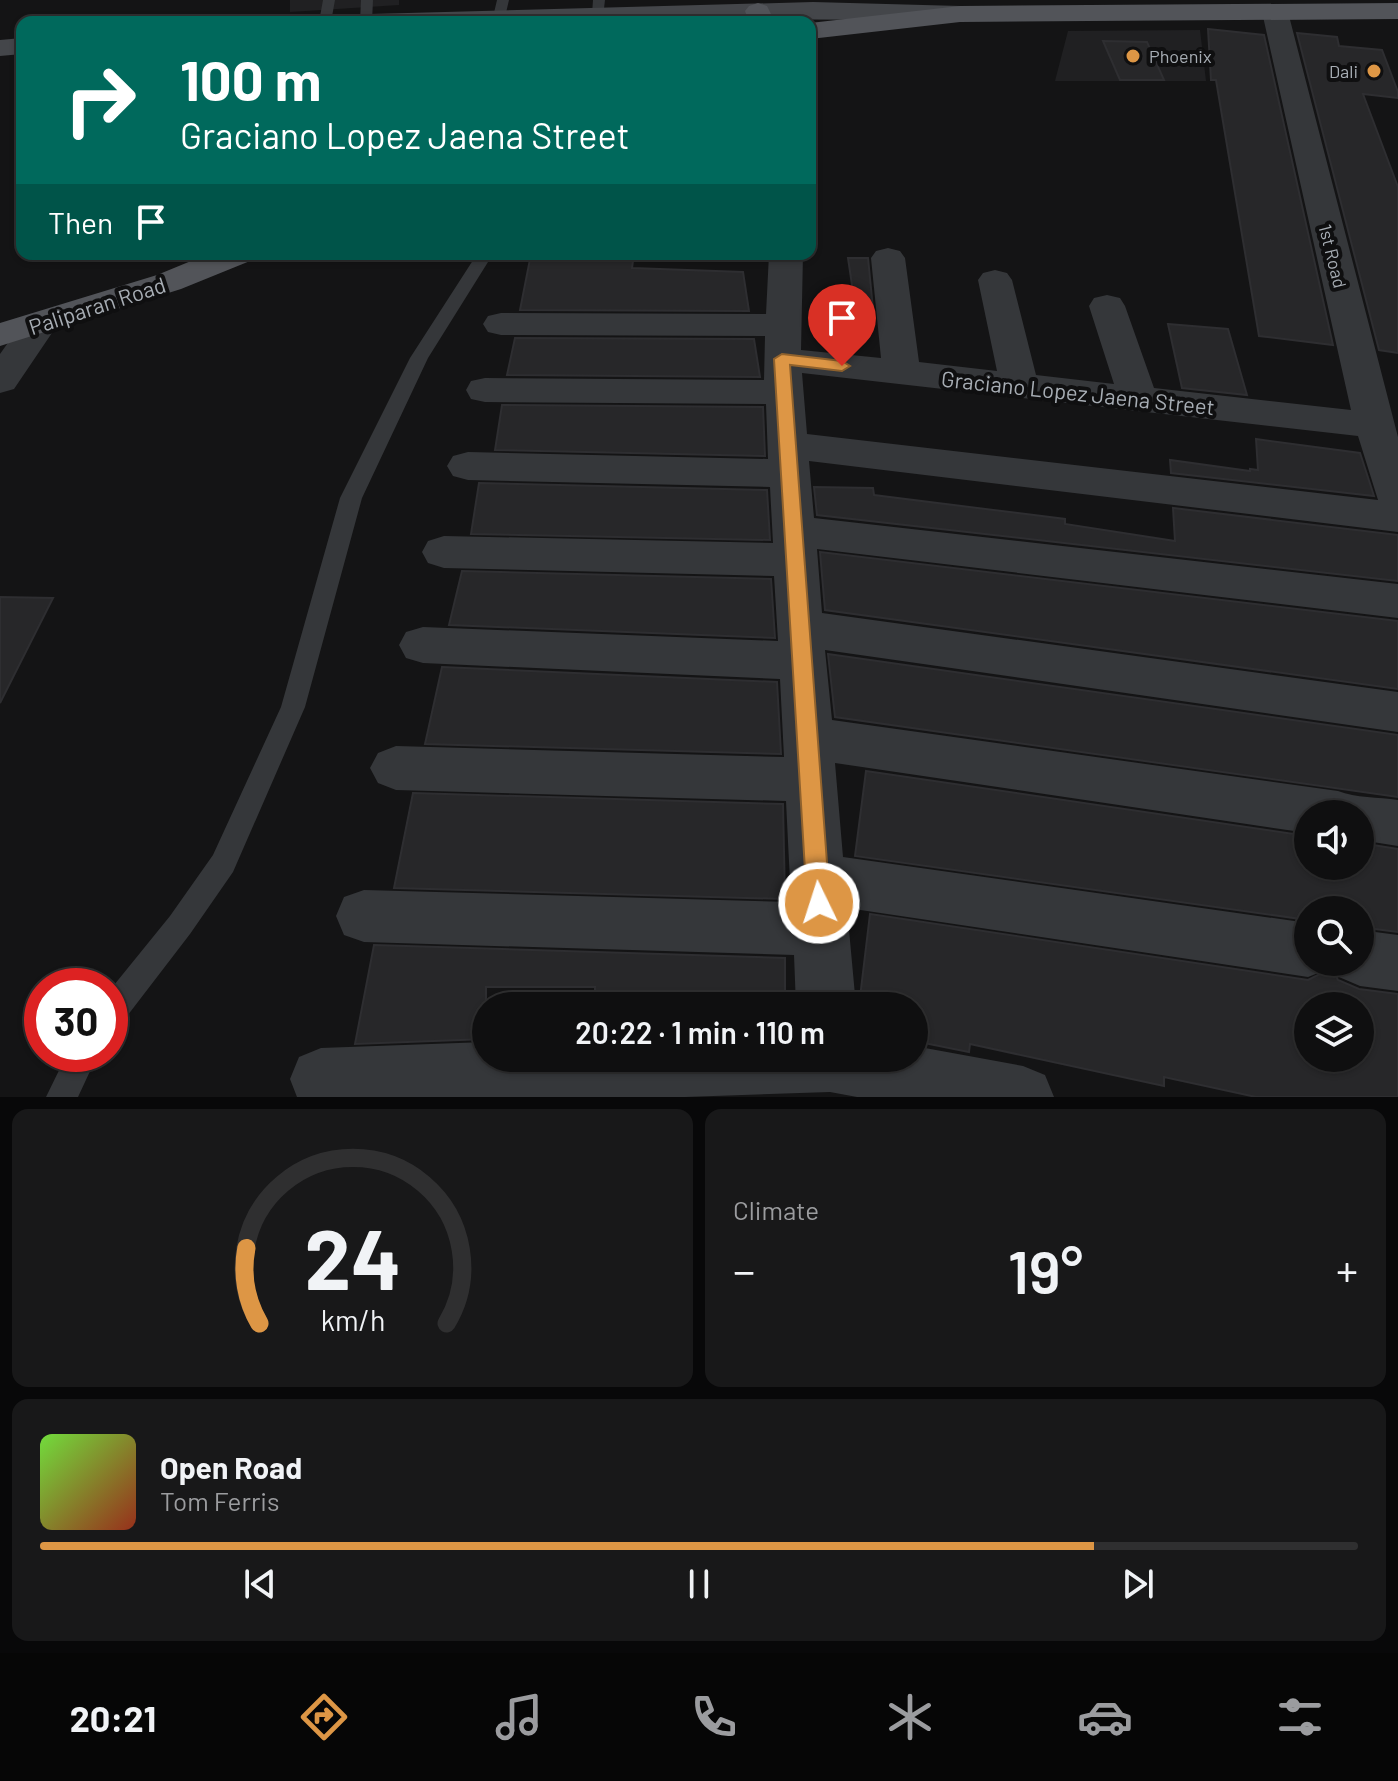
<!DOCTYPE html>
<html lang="en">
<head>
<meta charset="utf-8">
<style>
	body { margin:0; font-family:Barlow,sans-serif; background:#181819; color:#f1f3f6; height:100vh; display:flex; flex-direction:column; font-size:30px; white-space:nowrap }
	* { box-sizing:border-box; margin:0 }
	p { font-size:26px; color:#9b9c9f }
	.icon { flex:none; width:44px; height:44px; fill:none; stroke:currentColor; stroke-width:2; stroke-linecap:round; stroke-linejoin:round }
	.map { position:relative; height:1097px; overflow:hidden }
	.panel { display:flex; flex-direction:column; gap:12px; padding:12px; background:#080809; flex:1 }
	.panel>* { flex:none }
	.hud { position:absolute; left:16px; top:16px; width:800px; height:244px; border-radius:16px; box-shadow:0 2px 6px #0004,0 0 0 2px #2f2f30; background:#00695c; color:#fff; overflow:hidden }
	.tools { position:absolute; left:1294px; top:800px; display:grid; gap:16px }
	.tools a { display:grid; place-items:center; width:80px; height:80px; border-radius:50%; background:#0f0f10; box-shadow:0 2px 6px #0004,0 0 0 2px #2f2f30; font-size:40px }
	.speed { position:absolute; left:24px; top:968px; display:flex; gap:16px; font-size:40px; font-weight:700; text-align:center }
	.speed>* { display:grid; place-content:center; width:104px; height:104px; border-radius:50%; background:#0f0f10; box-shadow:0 2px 6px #0004,0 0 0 2px #2f2f30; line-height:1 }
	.speed .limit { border:12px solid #d22; background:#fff; color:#111 }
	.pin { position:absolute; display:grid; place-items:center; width:68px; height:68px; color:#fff; margin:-82px -34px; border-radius:50% 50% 50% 0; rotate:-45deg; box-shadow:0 0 8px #0007 }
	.pin .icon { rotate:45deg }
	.me { position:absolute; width:88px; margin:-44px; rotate:356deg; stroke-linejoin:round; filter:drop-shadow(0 0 6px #0008) }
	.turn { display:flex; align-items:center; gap:28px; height:168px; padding:0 32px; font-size:36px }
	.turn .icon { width:104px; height:104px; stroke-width:2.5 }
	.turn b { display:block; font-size:56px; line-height:68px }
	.then { display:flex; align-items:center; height:76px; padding:0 32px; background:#0003; gap:16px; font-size:30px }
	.big { font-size:60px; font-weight:600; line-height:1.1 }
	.panel .widget { flex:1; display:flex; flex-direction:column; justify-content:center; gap:12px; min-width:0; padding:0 28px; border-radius:16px; background:#181819 }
	.panel .dial { align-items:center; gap:0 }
	.dial svg { height:208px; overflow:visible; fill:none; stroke:#2f2f30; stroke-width:7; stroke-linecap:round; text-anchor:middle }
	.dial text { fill:#f1f3f6; stroke:none }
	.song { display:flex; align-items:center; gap:24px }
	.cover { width:96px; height:96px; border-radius:12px; background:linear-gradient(135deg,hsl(100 70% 55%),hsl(10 70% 35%)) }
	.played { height:8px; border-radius:4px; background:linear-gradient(90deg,#dd9645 80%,#2f2f30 80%) }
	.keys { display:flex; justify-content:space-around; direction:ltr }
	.heat { display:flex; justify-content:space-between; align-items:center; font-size:44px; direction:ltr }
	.panel .tiles { flex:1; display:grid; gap:12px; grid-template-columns:1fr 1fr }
	.widget:last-child { grid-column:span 2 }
	.trip { position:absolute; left:472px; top:992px; width:456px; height:80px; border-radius:40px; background:#0f0f10; box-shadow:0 2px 6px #0004,0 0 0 2px #2f2f30; font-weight:600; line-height:80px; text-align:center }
	.menu { display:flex; height:128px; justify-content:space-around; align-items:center; background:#060606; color:#9b9c9f }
	.menu .icon { width:56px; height:56px }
	.menu .on { color:#dd9645 }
	.menu b { font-size:36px; color:#f1f3f6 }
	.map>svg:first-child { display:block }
	.built { fill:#202022 }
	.building { fill:#272729; stroke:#2e2e31; stroke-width:2; fill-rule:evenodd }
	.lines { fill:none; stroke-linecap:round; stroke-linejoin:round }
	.lane { fill:#35373a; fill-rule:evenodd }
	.street { fill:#35373a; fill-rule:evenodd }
	.secondary { fill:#44464a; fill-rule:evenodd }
	.primary { fill:#525459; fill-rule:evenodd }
	.route { fill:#dd9645; stroke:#90622d; stroke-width:2 }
	.poi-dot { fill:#dd9645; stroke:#0f0f10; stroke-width:3 }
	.labels { text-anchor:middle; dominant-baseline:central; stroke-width:8; stroke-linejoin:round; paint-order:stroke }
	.far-poi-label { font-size:18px; fill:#a7adb4; stroke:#0f0f10; text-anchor:start }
	.far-street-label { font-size:18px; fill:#a7adb4; stroke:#0f0f10 }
	.street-label { font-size:22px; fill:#a7adb4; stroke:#0f0f10 }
</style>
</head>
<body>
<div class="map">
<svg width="1398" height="1097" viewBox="0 0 1398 1097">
	<rect width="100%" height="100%" fill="#141415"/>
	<path class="built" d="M 290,0 L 399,0 L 399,5 L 290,12 Z
		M 1200,30 L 1206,81 L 1055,81 L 1068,31 Z"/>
	<path class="building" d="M 1208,29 L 1264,35 L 1333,345 L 1259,336 L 1216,80 L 1211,80 Z
		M 1297,33 L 1337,37 L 1339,46 L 1382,50 L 1398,92 L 1398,98 L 1363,94 L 1398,187 L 1398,353 L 1379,350 Z
		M 1103,41 L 1147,42 L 1164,80 L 1120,80 Z
		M 531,254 L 634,254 L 632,268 L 743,272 L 749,311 L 520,310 Z
		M 848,258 L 868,258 L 874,319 L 857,319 Z
		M 1168,324 L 1228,329 L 1247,395 L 1182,388 Z
		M 515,338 L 754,339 L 760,377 L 507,375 Z
		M 502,405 L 763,407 L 765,456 L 495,450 Z
		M 1256,439 L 1360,453 L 1374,496 L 1171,473 L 1170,460 L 1250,471 L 1250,469 L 1258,470 Z
		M 479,483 L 767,490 L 770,540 L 471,534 Z
		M 814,487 L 873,488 L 874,495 L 1065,519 L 1065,524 L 1175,541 L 1173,508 L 1398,535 L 1398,581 L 817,515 Z
		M 820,552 L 1398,621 L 1398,689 L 825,610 Z
		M 462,571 L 771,579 L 775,638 L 449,625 Z
		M 0,597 L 53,598 L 0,703 Z
		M 828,654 L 1398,735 L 1398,797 L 835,717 Z
		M 442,667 L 777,682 L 781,754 L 425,744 Z
		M 866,771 L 1308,836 L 1308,866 L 1360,866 L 1360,843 L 1398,849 L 1398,932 L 1360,927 L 1360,910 L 1308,910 L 1308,920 L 855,856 Z
		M 413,793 L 783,804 L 785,899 L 394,888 Z
		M 870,914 L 1308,980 L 1332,968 L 1338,980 L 1359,989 L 1398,994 L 1398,1097 L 1256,1097 L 1164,1077 L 1164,1086 L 970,1044 L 969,1052 L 914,1041 L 914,1006 L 859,1006 ZM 1308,1006 L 1360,1006 L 1360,1058 L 1308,1058 Z
		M 374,945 L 785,958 L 785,1006 L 595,1006 L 595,987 L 486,987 L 486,1039 L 355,1044 Z"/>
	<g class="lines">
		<path class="lane" d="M 323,0 L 335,0 L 331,22 L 319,22 Z
			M 361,0 L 373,0 L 372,22 L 360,22 Z
			M 497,0 L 509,0 L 505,17 L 499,21 L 493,17 Z
			M 593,0 L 605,0 L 603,17 L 592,14 Z
			M 477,254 L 493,254 L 428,358 L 362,498 L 305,707 L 233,872 L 190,934 L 121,1024 L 110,1029 L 110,990 L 170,916 L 213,855 L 281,707 L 340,498 L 410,358 Z
			M 67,1054 L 98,1054 L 78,1097 L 46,1097 Z"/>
		<path class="street" d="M 1275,4 L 1284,7 L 1288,12 L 1398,437 L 1398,532 L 809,461 L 814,518 L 1398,584 L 1398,618 L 817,549 L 822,613 L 1398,692 L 1398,732 L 825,650 L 832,720 L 1338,791 C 1356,798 1378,797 1398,800 L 1398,846 L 1360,840 L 1360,814 L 1308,814 L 1308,833 L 835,763 L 843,857 L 1308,923 L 1308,962 L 1332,962 L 1328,969 L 1308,977 L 847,908 L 856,1006 L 796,1006 L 794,955 L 364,942 L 344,935 L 336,916 L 344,897 L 364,890 L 791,902 L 786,801 L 396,790 L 378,783 L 370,768 L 378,753 L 396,746 L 784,757 L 780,679 L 423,663 L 406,658 L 399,645 L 406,632 L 423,627 L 778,641 L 774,576 L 444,568 L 428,563 L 422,552 L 428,541 L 444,536 L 773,543 L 770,487 L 468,480 L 453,476 L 447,466 L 453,456 L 468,452 L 768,459 L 766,404 L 485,402 L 471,399 L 466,390 L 471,381 L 485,378 L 764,380 L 765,336 L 501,335 L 488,332 L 483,324 L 488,316 L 501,313 L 766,314 L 769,254 L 803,254 L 801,350 L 881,358 L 871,258 L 876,251 L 888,248 L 900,251 L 905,258 L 919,362 L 997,371 L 978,280 L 983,273 L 995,270 L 1007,273 L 1012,280 L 1036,375 L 1114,384 L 1089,306 L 1094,298 L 1107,295 L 1120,298 L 1125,306 L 1154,388 L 1351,410 L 1262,12 L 1266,7 ZM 802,373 L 1358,436 L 1378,500 L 807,434 Z
			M 40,313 L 53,316 L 58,324 L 14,389 L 0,393 L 0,354 L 27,316 Z
			M 1360,930 L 1398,935 L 1398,991 L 1360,986 L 1339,977 L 1333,962 L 1360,962 Z
			M 486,1042 L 486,1058 L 914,1058 L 914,1046 L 1023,1066 L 1045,1075 L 1054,1097 L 857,1097 L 830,1092 L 685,1097 L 297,1097 L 290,1079 L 299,1057 L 321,1048 Z"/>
		<path class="secondary" d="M 813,2 L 960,6 L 969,9 L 973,14 L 969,19 L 960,22 C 759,16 558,22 357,22 L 361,16 L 370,14 Z
			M 22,38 L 22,54 L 0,56 L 0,40 Z"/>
		<path class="primary" d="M 758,3 L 767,6 L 775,22 L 749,22 L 745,11 L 749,6 Z
			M 1398,3 L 1398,19 L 960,22 L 810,39 L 810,23 L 960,6 Z
			M 208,254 L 255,254 L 250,261 L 181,289 L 0,346 L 0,323 L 157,275 Z"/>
	</g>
	<path class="route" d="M 782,354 L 842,361 L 850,366 L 842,371 L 790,365 L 830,903 L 827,911 L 819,914 L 811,911 L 807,903 L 774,359 Z"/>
	<g class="poi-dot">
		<circle cx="1133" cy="56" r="8"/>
		<circle cx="1374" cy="71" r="8"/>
	</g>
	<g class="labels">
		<g class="far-poi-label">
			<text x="1149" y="56">Phoenix</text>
			<text x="1358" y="71" text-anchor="end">Dali</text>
		</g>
		<g class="far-street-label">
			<text transform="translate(1333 256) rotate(76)">1st Road</text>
		</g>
		<g class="street-label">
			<text transform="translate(97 305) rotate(-18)">Paliparan Road</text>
			<text transform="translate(1078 392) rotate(6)">Graciano Lopez Jaena Street</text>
		</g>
	</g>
</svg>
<div class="tools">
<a><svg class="icon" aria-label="sound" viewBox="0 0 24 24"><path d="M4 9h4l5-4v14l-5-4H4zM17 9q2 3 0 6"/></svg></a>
<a><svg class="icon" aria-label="search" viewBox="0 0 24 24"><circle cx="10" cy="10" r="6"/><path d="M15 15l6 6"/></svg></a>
<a><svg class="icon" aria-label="layers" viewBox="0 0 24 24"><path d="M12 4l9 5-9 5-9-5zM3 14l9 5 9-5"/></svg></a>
</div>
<div class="speed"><div class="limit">30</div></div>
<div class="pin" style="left:842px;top:366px;background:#d93025"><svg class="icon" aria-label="arrive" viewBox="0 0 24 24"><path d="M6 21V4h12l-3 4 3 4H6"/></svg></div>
<svg class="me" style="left:819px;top:903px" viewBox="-20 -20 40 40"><circle r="17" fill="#dd9645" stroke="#fff" stroke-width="3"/><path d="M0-11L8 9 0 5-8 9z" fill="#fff"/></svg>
<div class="trip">20:22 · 1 min · 110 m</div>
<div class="hud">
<div class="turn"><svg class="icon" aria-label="right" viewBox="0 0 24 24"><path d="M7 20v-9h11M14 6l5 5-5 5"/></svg><div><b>100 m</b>Graciano Lopez Jaena Street</div></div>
<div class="then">Then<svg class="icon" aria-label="arrive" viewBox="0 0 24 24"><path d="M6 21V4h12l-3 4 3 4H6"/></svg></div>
</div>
</div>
<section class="panel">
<div class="tiles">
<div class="widget dial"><svg viewBox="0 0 100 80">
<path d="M14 69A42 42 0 1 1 86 69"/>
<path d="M14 69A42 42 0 0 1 9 40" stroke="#dd9645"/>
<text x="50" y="56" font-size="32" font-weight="700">24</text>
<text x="50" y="72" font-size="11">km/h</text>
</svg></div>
<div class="widget"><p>Climate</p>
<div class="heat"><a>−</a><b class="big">19°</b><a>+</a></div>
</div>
<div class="widget">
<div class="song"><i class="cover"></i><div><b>Open Road</b><p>Tom Ferris</p></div></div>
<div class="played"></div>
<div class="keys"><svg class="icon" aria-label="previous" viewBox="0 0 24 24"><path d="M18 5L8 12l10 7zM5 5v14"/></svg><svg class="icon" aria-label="pause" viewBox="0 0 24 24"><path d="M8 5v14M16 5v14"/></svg><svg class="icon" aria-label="next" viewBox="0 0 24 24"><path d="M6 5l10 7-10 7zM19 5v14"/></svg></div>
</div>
</div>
</section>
<nav class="menu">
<b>20:21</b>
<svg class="icon on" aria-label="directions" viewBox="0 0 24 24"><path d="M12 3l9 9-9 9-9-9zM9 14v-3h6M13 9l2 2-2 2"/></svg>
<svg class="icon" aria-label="music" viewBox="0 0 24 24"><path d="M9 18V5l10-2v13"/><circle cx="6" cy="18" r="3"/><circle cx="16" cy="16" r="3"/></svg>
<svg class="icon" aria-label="phone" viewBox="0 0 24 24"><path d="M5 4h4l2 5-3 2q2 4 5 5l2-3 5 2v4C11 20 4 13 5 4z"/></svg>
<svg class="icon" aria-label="climate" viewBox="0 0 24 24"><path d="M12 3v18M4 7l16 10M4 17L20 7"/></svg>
<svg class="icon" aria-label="car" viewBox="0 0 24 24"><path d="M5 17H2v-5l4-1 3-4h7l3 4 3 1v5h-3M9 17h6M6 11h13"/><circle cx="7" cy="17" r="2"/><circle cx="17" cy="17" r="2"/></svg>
<svg class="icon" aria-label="filters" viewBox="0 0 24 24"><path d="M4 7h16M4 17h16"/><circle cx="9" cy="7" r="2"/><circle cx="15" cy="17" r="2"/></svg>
</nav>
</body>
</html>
